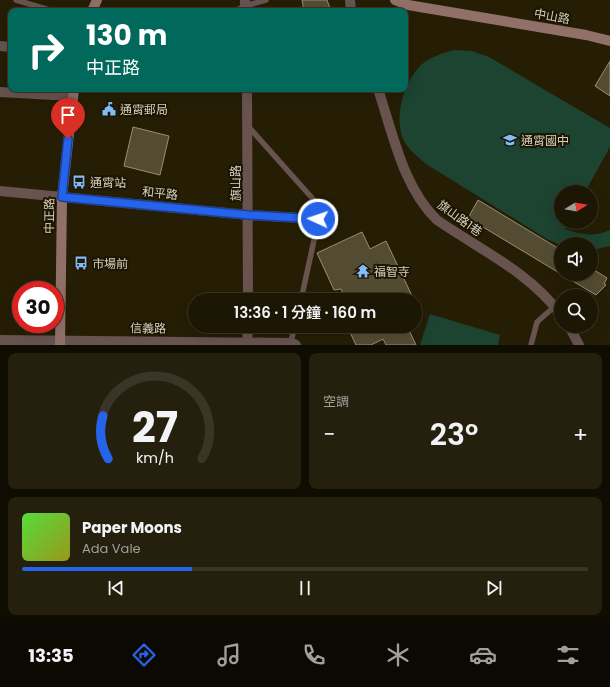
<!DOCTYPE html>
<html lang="zh-TW">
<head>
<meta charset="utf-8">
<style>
	body { margin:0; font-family:Poppins,"Noto Sans TC",sans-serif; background:#251f0e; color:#f1f3f6; height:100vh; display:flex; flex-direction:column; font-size:15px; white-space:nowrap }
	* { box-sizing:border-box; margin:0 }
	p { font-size:13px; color:#a09f9a }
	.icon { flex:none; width:22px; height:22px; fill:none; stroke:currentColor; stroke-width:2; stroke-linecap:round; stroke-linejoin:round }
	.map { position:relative; height:345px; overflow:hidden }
	.panel { display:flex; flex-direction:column; gap:8px; padding:8px; background:#0f0c02; flex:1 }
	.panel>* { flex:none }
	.guide { position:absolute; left:8px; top:8px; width:400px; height:84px; border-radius:8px; box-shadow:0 4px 16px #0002,0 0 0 1px #3a3526; background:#00695c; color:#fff; overflow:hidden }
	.needle { width:26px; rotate:79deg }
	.tools { position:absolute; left:554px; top:185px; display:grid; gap:8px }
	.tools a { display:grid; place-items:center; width:44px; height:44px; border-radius:50%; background:#1c1604; box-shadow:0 4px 16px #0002,0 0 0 1px #3a3526; font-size:20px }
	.speed { position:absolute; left:12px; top:281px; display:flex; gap:8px; font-size:20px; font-weight:700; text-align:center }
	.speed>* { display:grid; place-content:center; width:52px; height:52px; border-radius:50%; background:#1c1604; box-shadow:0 4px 16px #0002,0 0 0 1px #3a3526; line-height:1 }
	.speed .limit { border:6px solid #d22; background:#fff; color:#111 }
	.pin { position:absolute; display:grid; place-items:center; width:34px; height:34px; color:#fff; margin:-41px -17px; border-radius:50% 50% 50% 0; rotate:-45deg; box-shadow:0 0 4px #0007 }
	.pin .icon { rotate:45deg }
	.me { position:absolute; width:44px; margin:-22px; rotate:273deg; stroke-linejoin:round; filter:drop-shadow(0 0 3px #0008) }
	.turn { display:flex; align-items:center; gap:14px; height:84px; padding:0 12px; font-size:18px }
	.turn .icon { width:52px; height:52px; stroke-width:2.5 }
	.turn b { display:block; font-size:28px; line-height:34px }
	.big { font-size:30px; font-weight:600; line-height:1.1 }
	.panel .card { flex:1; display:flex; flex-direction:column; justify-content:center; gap:6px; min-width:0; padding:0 14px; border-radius:8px; background:#251f0e }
	.panel .dial { align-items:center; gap:0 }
	.dial svg { height:104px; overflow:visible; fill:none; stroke:#3a3526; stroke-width:7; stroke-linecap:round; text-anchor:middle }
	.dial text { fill:#f1f3f6; stroke:none }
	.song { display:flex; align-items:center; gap:12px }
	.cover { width:48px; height:48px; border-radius:6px; background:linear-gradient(135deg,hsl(110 70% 55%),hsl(60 70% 35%)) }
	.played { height:4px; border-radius:2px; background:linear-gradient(90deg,#2563eb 30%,#3a3526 30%) }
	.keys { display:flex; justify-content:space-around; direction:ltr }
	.heat { display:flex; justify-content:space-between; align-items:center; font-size:22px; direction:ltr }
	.panel .tiles { flex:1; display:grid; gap:8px; grid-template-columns:1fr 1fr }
	.card:last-child { grid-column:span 2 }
	.trip { position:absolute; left:188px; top:293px; width:234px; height:40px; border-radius:20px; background:#1c1604; box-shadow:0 4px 16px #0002,0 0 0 1px #3a3526; font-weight:600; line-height:40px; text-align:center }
	.tabs { display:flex; height:64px; justify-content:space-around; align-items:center; background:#0b0902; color:#a09f9a }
	.tabs .icon { width:28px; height:28px }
	.tabs .current { color:#2563eb }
	.tabs b { font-size:18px; color:#f1f3f6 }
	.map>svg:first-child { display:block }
	.green { fill:#1d4331 }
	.building { fill:#544c32; stroke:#978f72 }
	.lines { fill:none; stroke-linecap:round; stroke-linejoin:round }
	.lane { stroke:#68534f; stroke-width:5.5 }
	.street { stroke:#68534f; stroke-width:10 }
	.secondary { stroke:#92706a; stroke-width:10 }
	.route-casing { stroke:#184099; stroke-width:10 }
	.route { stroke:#2563eb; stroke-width:7 }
	.labels { text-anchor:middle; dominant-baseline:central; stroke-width:4; stroke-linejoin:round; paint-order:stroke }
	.street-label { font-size:12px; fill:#d5d1c2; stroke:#1c1500 }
	.poi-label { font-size:12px; fill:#d5d1c2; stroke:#1c1500; text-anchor:start }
</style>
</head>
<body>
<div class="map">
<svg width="610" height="345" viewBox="0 0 610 345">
	<rect width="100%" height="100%" fill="#251e05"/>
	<path class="green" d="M 454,50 L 472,51 L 489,57 L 610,128 L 610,147 L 585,192 L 561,192 L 561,222 L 569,222 L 565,229 C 581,235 594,237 610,230 L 610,246 L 592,250 L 591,244 L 561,244 L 561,245 L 547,239 L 426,164 C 418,157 408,149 403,139 C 394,116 404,82 421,65 C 430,57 443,53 454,50 Z
		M 430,314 L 500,335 L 498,345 L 420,345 Z"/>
	<path class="building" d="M 302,0 L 327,0 L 331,11 L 304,11 Z
		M 610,61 L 610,96 L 595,86 Z
		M 133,127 L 169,136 L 160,175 L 124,166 Z
		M 478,200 L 561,250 L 561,274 L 468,218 Z
		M 362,232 L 370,249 L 386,241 L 414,300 L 346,300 L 341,289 L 334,290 L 317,253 Z
		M 591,268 L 607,278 L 604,284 L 606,285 L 596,295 L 561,274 L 591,274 Z
		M 347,326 L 407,326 L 416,345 L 386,345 L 383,339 L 371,345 L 356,345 Z"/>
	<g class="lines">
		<path class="lane" d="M 16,0 L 53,11
			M 235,11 L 245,6 L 266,0
			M 247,125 L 321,208 L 301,300
			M 290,345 L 295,326
			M 531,345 L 537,322 L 555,306"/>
		<path class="street" d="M 245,0 L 245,11
			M 350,0 L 351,11
			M 0,46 L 11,47
			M 247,89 L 248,300
			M 378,89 C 393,134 403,187 437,220 C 479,249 531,273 561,315
			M 0,92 L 72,96
			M 0,191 L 248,215 L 318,219
			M 569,326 L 579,345
			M 0,340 L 292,343 L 296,345
			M 247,345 L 248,326"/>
		<path class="secondary" d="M 395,0 L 408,5 L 586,35 L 610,41
			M 92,11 L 97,0
			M 60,345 L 62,197 L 74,89"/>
	</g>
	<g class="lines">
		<g class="route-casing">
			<path id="route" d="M 68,139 L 62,197 L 248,215 L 318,219"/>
		</g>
		<use href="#route" class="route"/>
	</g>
	<defs>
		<g id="civic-bare" transform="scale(1.08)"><path d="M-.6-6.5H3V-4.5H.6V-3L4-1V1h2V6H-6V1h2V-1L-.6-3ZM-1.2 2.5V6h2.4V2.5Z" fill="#83bcfb" stroke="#1c1500" stroke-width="2.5" paint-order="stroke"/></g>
		<g id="school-bare" transform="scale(1.08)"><path d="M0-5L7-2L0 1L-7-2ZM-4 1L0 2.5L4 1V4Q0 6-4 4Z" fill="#83bcfb" stroke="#1c1500" stroke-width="2.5" paint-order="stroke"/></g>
		<g id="bus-bare" transform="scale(1.08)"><path d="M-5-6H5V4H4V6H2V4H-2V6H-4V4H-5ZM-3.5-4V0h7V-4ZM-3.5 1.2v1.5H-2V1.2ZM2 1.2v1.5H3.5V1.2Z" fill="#83bcfb" stroke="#1c1500" stroke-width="2.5" paint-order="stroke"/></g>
		<g id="temple-bare" transform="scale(1.08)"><path d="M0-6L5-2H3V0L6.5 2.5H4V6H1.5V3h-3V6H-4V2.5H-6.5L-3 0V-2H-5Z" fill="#83bcfb" stroke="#1c1500" stroke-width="2.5" paint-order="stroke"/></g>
	</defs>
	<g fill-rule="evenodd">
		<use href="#civic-bare" x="109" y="109"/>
		<use href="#school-bare" x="510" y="140"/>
		<use href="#bus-bare" x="79" y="182"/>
		<use href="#bus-bare" x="81" y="263"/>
		<use href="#temple-bare" x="363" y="271"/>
	</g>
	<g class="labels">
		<g class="street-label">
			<text transform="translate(552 16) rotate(10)">中山路</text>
			<text transform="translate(235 183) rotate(-90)">旗山路</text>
			<text transform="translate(160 193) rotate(6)">和平路</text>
			<text transform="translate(49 216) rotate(-89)">中正路</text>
			<text transform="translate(460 218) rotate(36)">旗山路1巷</text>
			<text transform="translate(148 328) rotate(1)">信義路</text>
		</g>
		<g class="poi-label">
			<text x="120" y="109">通霄郵局</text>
			<text x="521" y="140">通霄國中</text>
			<text x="90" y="182">通霄站</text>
			<text x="92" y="263">市場前</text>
			<text x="374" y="271">福智寺</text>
		</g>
	</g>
</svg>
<div class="tools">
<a><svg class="needle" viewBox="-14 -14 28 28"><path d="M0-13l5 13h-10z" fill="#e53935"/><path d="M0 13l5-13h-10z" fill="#a09f9a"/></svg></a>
<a><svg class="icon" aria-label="sound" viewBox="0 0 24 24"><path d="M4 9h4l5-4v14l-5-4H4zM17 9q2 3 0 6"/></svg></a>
<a><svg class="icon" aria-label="search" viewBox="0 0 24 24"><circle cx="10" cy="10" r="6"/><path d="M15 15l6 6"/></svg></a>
</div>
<div class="speed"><div class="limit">30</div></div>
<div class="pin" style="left:68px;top:139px;background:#d93025"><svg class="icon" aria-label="arrive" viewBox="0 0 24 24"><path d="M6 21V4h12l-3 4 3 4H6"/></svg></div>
<svg class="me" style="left:318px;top:219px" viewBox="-20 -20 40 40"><circle r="17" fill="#2563eb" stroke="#fff" stroke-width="3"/><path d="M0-11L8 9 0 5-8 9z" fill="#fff"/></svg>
<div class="trip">13:36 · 1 分鐘 · 160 m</div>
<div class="guide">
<div class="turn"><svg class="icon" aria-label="right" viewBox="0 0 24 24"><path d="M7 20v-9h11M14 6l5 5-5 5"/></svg><div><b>130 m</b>中正路</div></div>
</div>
</div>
<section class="panel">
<div class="tiles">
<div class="card dial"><svg viewBox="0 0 100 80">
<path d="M14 69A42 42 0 1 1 86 69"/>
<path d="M14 69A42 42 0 0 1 10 36" stroke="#2563eb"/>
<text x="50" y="56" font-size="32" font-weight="700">27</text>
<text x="50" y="72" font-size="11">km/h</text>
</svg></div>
<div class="card"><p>空調</p>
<div class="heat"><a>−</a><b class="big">23°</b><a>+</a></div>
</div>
<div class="card">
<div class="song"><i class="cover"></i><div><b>Paper Moons</b><p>Ada Vale</p></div></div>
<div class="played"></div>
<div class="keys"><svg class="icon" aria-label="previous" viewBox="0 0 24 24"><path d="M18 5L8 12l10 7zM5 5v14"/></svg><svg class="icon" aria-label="pause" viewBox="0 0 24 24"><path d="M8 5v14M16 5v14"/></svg><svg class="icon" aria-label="next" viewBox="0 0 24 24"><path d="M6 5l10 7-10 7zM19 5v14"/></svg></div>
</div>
</div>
</section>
<nav class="tabs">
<b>13:35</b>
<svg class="icon current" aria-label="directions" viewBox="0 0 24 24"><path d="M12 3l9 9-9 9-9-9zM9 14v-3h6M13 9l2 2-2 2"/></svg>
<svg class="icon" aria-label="music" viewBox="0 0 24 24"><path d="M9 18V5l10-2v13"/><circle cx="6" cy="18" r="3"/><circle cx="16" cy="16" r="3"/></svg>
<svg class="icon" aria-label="phone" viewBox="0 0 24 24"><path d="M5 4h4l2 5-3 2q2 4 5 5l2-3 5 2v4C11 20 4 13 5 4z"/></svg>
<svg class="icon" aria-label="climate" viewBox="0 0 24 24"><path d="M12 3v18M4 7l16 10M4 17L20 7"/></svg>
<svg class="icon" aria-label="car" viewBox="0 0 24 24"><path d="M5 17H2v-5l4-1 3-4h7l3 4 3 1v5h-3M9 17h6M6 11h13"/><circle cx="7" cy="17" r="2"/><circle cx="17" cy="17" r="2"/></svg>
<svg class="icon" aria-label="filters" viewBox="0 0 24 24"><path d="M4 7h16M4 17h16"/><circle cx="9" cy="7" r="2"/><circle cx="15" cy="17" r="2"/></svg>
</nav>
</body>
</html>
